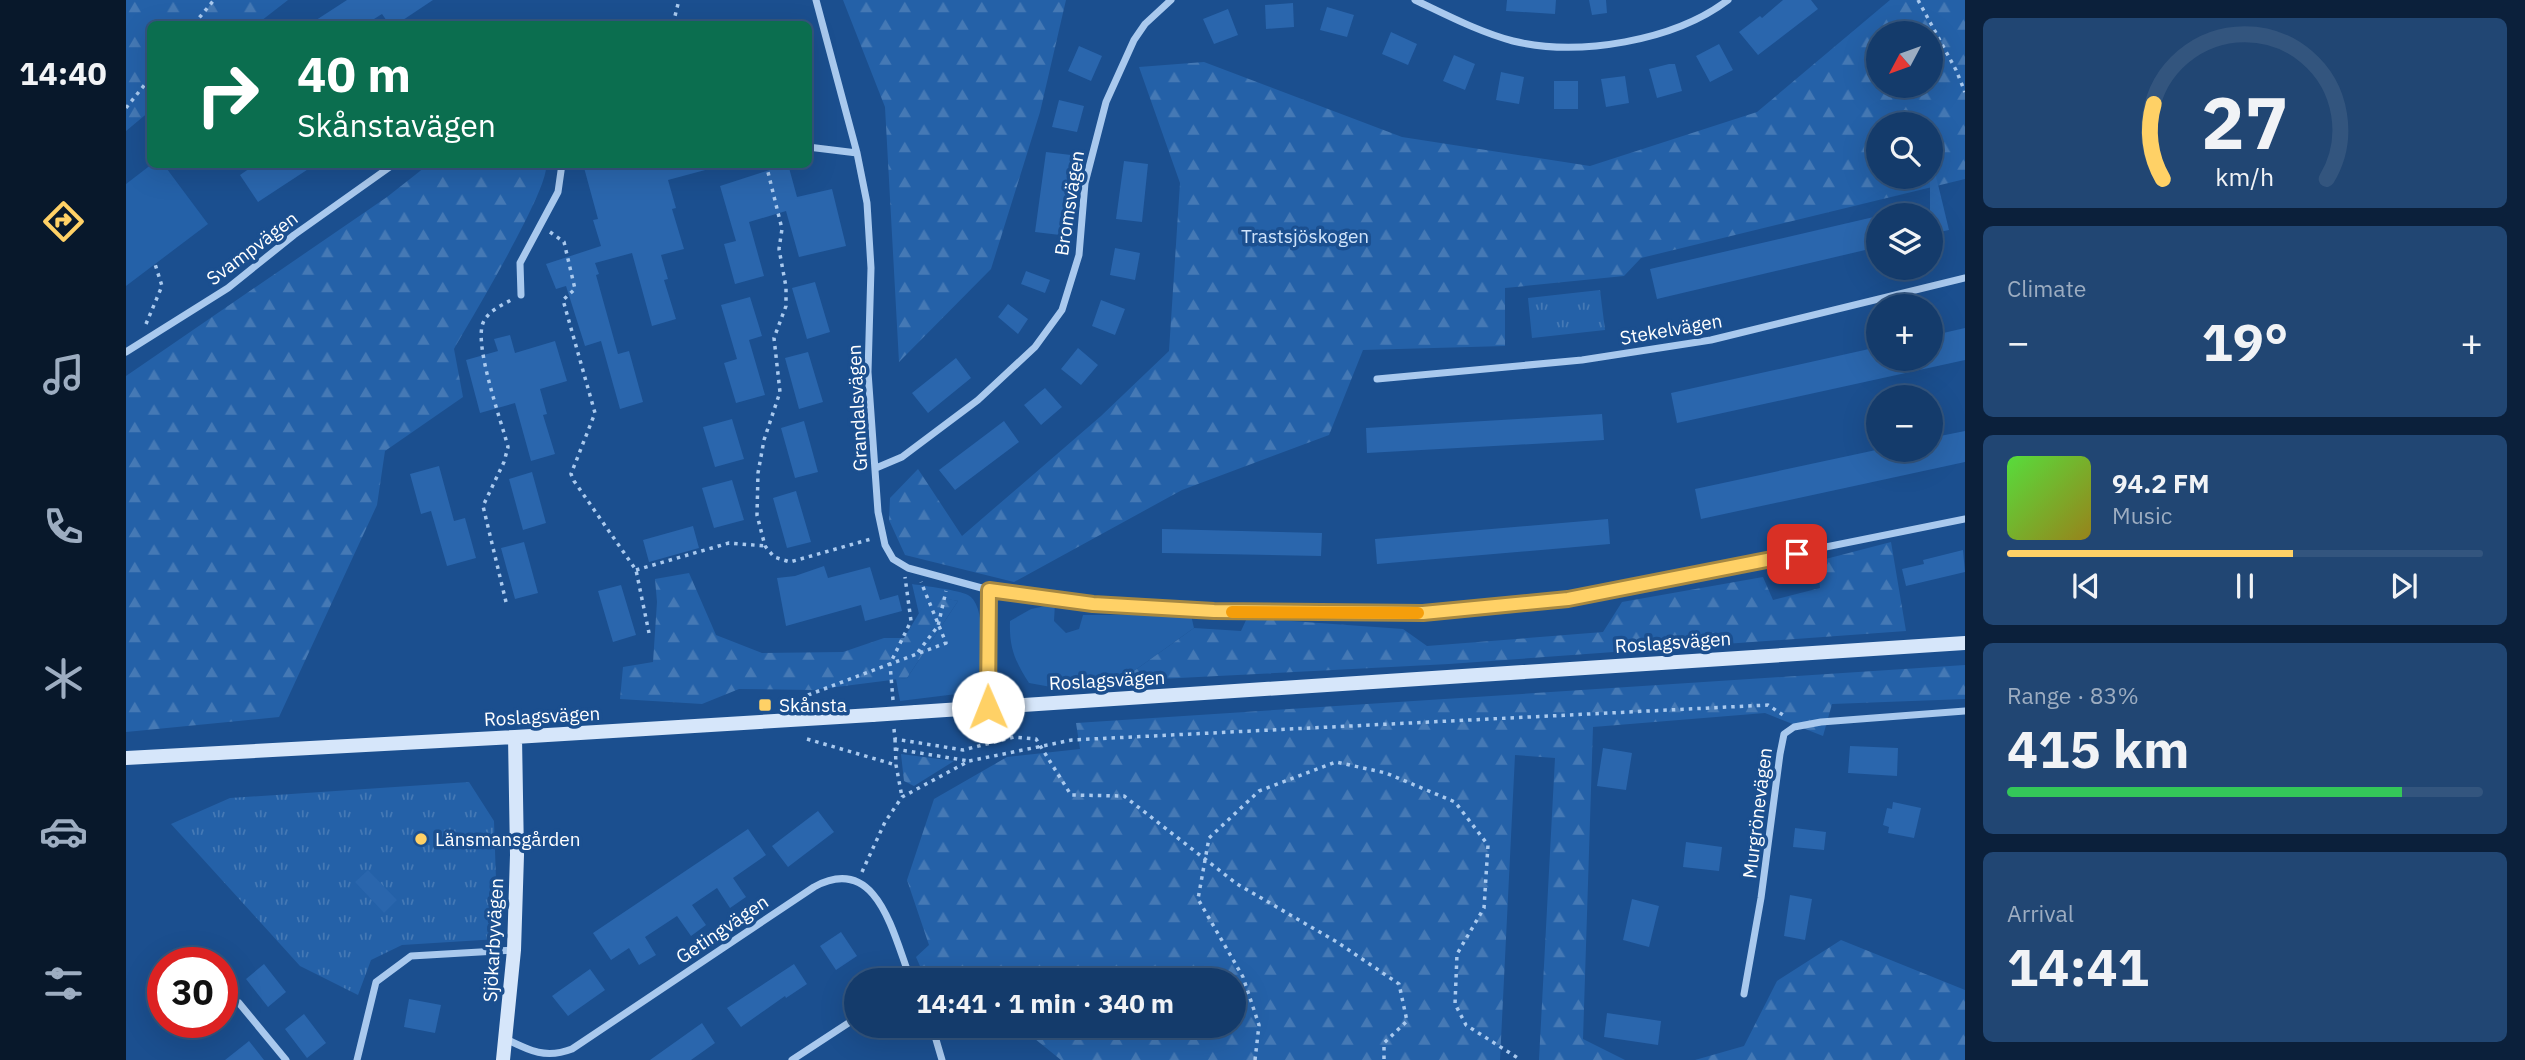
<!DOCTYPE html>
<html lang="en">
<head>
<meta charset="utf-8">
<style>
	body { margin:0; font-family:"IBM Plex Sans",sans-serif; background:#214673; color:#f1f3f6; height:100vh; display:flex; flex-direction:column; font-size:26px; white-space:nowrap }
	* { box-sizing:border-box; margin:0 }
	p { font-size:23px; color:#9dadc1 }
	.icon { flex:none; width:38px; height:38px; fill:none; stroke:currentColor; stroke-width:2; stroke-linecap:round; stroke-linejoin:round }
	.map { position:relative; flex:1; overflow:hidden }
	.sheet { display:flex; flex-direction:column; gap:18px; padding:18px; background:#0b203b; width:560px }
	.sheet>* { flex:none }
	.banner { position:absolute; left:21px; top:21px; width:665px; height:147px; border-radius:10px; box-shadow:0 7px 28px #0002,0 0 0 2px #33557e; background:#0b6e4f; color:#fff; overflow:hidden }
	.needle { width:46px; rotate:229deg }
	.controls { position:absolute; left:1740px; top:21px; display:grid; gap:14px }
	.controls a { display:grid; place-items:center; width:77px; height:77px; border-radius:50%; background:#143b6b; box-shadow:0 7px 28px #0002,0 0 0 2px #33557e; font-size:35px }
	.speed { position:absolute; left:21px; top:947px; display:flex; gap:14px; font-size:35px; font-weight:700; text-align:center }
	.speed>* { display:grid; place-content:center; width:91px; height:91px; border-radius:50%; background:#143b6b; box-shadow:0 7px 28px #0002,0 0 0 2px #33557e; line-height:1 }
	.speed .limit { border:10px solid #d22; background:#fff; color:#111 }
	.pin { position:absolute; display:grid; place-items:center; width:60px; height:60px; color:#fff; margin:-30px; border-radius:14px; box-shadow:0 4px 10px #0006 }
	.me { position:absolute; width:77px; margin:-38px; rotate:359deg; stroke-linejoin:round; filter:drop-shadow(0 0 5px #0008) }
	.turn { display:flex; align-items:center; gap:24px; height:147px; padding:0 35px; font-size:32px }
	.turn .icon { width:91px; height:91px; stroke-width:2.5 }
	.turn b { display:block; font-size:49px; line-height:60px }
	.big { font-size:52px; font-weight:700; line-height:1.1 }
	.sheet .widget { flex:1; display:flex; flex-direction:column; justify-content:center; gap:10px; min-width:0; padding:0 24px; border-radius:10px; background:#214673 }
	.sheet .dial { align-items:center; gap:0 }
	.dial svg { height:182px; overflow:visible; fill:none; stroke:#33557e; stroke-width:7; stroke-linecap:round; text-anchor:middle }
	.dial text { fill:#f1f3f6; stroke:none }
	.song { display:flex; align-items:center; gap:21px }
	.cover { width:84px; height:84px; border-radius:10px; background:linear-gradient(135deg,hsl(110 70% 55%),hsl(50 70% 35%)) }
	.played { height:7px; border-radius:4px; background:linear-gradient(90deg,#ffd166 60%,#33557e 60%) }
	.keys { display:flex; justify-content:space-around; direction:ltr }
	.heat { display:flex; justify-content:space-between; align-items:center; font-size:38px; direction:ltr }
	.charge { height:10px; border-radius:5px; background:linear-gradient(90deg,#34c759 83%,#33557e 0) }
	.trip { position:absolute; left:718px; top:968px; width:402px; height:70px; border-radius:35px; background:#143b6b; box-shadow:0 7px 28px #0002,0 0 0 2px #33557e; font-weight:700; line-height:70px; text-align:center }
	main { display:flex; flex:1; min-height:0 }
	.tabs { display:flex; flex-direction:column; width:126px; justify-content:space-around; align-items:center; background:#08182b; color:#9dadc1 }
	.tabs .icon { width:49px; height:49px }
	.tabs .current { color:#ffd166 }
	.tabs b { font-size:32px; color:#f1f3f6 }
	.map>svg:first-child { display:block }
	.green { fill:#2461a8 }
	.forest { fill:url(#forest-firs); fill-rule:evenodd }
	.park { fill:url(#park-tufts) }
	.building { fill:#2a66ad }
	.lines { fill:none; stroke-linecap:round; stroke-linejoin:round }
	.path { stroke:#a9c9ee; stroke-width:3.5; stroke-dasharray:3.5 5; stroke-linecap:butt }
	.street { stroke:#a9c9ee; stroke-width:7 }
	.secondary { stroke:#d6e6fa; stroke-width:14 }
	.secondary-bridge { stroke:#d6e6fa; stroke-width:14 }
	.route-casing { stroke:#a68842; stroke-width:18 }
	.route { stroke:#ffd166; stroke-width:12 }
	.slow { stroke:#f59e0b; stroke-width:12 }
	.poi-dot { fill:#ffd166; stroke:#1b4f8f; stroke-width:2.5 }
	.labels { text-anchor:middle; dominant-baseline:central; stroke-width:7; stroke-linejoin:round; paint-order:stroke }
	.street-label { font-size:19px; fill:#fff; stroke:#1b4f8f }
	.park-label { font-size:19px; fill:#cfe3fa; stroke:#1b4f8f }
	.poi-label { font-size:19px; fill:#fff; stroke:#1b4f8f; text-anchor:start }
</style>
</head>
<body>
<main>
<nav class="tabs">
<b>14:40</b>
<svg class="icon current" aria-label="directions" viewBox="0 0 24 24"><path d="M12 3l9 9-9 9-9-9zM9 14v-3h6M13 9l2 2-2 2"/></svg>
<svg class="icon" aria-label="music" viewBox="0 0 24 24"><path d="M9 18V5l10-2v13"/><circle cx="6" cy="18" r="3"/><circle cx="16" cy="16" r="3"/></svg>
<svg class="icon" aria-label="phone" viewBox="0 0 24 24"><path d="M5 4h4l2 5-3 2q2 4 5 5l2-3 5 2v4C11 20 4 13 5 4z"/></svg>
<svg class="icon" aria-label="climate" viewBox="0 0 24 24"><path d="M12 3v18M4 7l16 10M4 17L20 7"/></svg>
<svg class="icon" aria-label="car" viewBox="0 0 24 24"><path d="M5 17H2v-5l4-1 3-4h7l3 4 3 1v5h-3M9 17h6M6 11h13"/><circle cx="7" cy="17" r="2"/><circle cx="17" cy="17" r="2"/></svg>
<svg class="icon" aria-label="filters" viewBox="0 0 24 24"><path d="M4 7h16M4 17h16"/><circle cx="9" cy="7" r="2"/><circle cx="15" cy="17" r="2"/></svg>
</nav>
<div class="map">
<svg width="1839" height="1060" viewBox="0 0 1839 1060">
	<defs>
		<pattern id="forest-firs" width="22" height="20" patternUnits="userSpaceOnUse" patternTransform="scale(1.75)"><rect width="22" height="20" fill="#2461a8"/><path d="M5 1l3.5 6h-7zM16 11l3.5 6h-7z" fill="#4579b5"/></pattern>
		<pattern id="park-tufts" width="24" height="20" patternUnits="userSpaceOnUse" patternTransform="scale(1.75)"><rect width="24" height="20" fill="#2461a8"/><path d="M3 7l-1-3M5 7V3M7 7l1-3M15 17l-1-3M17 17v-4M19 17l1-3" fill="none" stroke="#4579b5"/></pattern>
	</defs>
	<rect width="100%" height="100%" fill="#1b4f8f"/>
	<path class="green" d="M 26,164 L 38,165 L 82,224 L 0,286 L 0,184 Z
		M 786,584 C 799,586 833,590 842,595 C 862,606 854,661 853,681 L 839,693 L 774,701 L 770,679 L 781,678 L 832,601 L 804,596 L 793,614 Z
		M 929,604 L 928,621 L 940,633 L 953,629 L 957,615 L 1065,615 L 1068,628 L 994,681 L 936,689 L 903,683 C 889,661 883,648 884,621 L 905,609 Z"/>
	<path class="forest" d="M 0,0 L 162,0 L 131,24 L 24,24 L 24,111 L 0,131 Z
		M 717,0 L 940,0 L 914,112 L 865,269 L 773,362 L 759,107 Z
		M 1764,0 L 1839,0 L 1839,179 L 1515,258 L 1498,276 L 1379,288 L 1379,346 L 1237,350 L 1203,435 L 1056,490 L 888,582 L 779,555 L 763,520 L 764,498 L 792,469 L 836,536 L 975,416 L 1043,351 L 1054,183 L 1013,67 L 1078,62 L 1276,137 L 1464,166 L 1631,112 ZM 1752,33 L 1804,33 L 1804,86 L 1752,86 ZM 1752,124 L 1804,124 L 1804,177 L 1752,177 Z
		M 303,164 L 420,165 C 424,188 344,321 328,349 L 337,397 L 259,451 L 251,505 L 153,717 L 0,732 L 0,376 L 261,197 Z
		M 1765,542 L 1780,631 L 1323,664 L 994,681 L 1068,628 L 1115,631 L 1121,618 L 1277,629 L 1301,646 L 1477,632 L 1496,602 L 1637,577 L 1647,600 L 1694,588 L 1692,561 Z
		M 563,573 L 590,635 L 636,653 L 717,652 L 758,638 L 778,638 L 804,595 L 832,601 L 781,678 L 687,690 L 613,689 L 576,704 L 494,699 L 497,667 L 527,662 L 531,602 L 529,579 Z
		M 1839,665 L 1839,699 L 1706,704 L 1697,736 L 1639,713 L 1467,727 L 1457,1039 L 1499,1060 L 1413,1060 L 1429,758 L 1389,755 L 1374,1060 L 935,1060 L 893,1026 L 1108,1026 L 1108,980 L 800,980 L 790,957 L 803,945 L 781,880 L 808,799 L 881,757 L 954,749 L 950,723 Z
		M 775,754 L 828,761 L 788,786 L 778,781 Z
		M 1715,940 L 1839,990 L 1839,1060 L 1569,1060 L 1618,1046 L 1651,981 Z"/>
	<path class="park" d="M 1474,290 L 1479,330 L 1406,338 L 1402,298 Z
		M 343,782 L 368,821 L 372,939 L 276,945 L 245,960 L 232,995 L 174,966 L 45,824 L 104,798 Z"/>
	<path class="building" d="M 221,0 L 307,0 L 271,24 L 263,24 L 256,14 L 240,24 L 184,24 Z
		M 1381,0 L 1430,0 L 1429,14 L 1380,11 Z
		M 1463,0 L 1480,0 L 1481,13 L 1466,15 Z
		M 1657,0 L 1685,0 L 1692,9 L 1632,55 L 1613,32 L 1634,16 L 1636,18 Z
		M 1167,3 L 1168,27 L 1140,29 L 1139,5 Z
		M 1201,7 L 1228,15 L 1221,37 L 1194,30 Z
		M 1102,9 L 1112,35 L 1088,44 L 1077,19 Z
		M 1265,32 L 1291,44 L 1282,65 L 1256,54 Z
		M 1593,44 L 1607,70 L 1584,82 L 1570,56 Z
		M 953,46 L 976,56 L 965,81 L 942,71 Z
		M 1328,55 L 1349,64 L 1339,90 L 1317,81 Z
		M 1543,64 L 1549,64 L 1556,91 L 1531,98 L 1523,69 Z
		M 1375,72 L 1398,77 L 1393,104 L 1370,100 Z
		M 1499,76 L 1503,103 L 1480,107 L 1475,79 Z
		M 1428,81 L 1452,81 L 1452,109 L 1428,109 Z
		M 933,100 L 958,106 L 951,132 L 926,127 Z
		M 920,152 L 945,155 L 934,235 L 909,232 Z
		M 998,161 L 1022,164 L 1016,222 L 990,219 Z
		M 130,164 L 190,164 L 132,202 L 114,175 Z
		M 457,164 L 582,164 L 583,169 L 542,180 L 550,208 L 546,209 L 558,249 L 535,255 L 542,279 L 538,280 L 550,319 L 526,326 L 506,253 L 469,263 L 473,274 L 470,275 L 492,354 L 503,351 L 517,402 L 494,409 L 475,341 L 459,346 L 440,286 L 430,289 L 420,264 L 475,246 L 467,220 L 472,219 Z
		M 662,164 L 671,197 L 706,189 L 720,246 L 673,257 L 660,211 L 623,222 L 638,276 L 609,284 L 598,244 L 610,241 L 594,186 Z
		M 1804,176 L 1810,176 L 1823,230 L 1804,234 Z
		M 1752,216 L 1752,247 L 1531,299 L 1524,269 Z
		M 989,248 L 1014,253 L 1009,280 L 984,275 Z
		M 900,271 L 924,280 L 919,293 L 895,284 Z
		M 689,282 L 704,332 L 681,339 L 666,288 Z
		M 624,297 L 636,336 L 623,340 L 639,395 L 610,403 L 598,363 L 611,359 L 595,305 Z
		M 975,300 L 999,309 L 989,335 L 966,326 Z
		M 882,304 L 902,319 L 892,334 L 872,317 Z
		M 1839,328 L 1839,360 L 1551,423 L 1545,393 L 1752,347 L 1752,359 L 1804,359 L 1804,336 Z
		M 384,335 L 389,353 L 429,341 L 441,381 L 414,389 L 421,414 L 417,415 L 429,454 L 405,461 L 389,403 L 354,413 L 340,360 L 372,351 L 368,339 Z
		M 952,348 L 972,365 L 955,385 L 935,369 Z
		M 682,352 L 697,402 L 673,409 L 659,358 Z
		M 830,358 L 845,378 L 802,413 L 786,393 Z
		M 919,388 L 936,407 L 915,425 L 898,405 Z
		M 1476,414 L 1478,440 L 1241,453 L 1240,428 Z
		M 606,419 L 618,459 L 589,467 L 577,427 Z
		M 678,421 L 692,472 L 669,478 L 655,428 Z
		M 878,421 L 893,442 L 829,490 L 813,470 Z
		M 1839,431 L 1839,462 L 1575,519 L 1569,489 L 1750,450 L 1804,450 L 1804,438 Z
		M 313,466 L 328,521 L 339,518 L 350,558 L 321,566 L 305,511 L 295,514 L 284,474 Z
		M 406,472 L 420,523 L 397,530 L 383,479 Z
		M 606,480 L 618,520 L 588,528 L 576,488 Z
		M 670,491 L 685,542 L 661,548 L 647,498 Z
		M 1482,519 L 1484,544 L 1251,564 L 1249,539 Z
		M 567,526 L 573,548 L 523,562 L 517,540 Z
		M 1036,529 L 1196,533 L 1195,556 L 1036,553 Z
		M 398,542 L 412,593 L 389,599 L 375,548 Z
		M 1837,550 L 1839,572 L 1780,586 L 1776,569 L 1798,564 L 1797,560 Z
		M 698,566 L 702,578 L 744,567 L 754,600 L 772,595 L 776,611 L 739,621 L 735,605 L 660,626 L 651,578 L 669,576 Z
		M 495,585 L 510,635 L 487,642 L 472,591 Z
		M 1724,746 L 1772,748 L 1771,776 L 1722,773 Z
		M 1477,748 L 1506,753 L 1500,790 L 1471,786 Z
		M 1767,802 L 1795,808 L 1788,838 L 1762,833 L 1763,827 L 1757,825 L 1761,808 L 1766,809 Z
		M 692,811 L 708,832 L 662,867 L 646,846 Z
		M 1669,828 L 1700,832 L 1698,850 L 1667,847 Z
		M 622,829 L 640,855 L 607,878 L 620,897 L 604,908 L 591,888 L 566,905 L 580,925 L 565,936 L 551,916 L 519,937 L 530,955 L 513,965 L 503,948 L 485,960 L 467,933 Z
		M 1560,842 L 1596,847 L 1593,871 L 1557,867 Z
		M 242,870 L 271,900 L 258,913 L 229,882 Z
		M 1664,895 L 1686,899 L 1679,940 L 1658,936 Z
		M 1506,899 L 1533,906 L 1523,947 L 1497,940 Z
		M 715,932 L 731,956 L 710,970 L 694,946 Z
		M 138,964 L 160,992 L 142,1007 L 120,979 Z
		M 668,964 L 681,984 L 660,998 L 659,996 L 615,1027 L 601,1008 Z
		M 464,969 L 479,990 L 442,1016 L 426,996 Z
		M 283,999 L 315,1005 L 309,1033 L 278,1027 Z
		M 1481,1013 L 1535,1021 L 1532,1045 L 1478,1037 Z
		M 178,1014 L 200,1043 L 181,1058 L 159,1029 Z
		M 576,1023 L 589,1043 L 565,1060 L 524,1060 Z
		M 123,1041 L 138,1060 L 99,1060 Z"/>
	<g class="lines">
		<path class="path" d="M 1792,0 L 1830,70 L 1839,92
			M 68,24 L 88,0
			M 547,24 L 553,0
			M 0,108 L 24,78
			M 640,164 L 656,229 L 653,249 L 660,287 L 660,306 L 648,338 L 654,392 L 638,440 L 632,473 L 631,515 L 639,546 L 648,557 L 664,562 L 745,539
			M 424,232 L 438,242 L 449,289 L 437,300 L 469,413 L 445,474 L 448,481 L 510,570 L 523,633
			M 20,324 L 36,286 L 29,264
			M 510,570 L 603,543 L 639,546
			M 380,602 L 357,506 L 378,462 L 382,447 C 375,420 348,346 357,323 C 362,311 376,305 387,299
			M 792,652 L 812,626 L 820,591
			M 682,695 L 764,664 L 785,621 L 779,577
			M 767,700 L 764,664 L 820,643 L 795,582
			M 768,729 L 769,739 L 837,750 L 888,737 L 910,739 L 945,795 L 998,796 L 1111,884 L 1211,942 L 1273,984 L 1281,1021 L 1258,1043 L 1258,1060
			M 681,739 L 770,765
			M 769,739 L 770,765 L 776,797
			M 769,749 L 843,761
			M 736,872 L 759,822 L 776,797 L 843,761 L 946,740 L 1642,705 L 1660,717
			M 1129,1060 L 1133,1025 L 1117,977 L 1072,899 L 1083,838 L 1133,791 L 1210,762 L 1260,773 L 1329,802 L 1362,845 L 1358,908 L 1331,954 L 1329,1004 L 1340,1025 L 1395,1060"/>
		<path class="street" d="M 690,0 L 731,153 L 741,203 L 745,268 L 742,372 L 752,512 L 759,545 L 767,559 L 782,568 L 863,590 L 862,707
			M 1289,0 C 1321,15 1353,32 1387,41 C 1453,57 1548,41 1602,0
			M 682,147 L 731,153
			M 395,295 L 394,263 L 432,192 L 436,164
			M 0,352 L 102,288 L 168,235 L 268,164
			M 1251,379 L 1456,360 L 1585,340 L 1839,278
			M 750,468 L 776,457 L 852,400 L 909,347 L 936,310 L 953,255 L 959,183 L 980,102 L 1008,40 L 1019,24 L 1045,0
			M 863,590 L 967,604 L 1088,611 L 1297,613 L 1442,599 L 1839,519
			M 1618,994 L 1635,898 L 1654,754 L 1658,734 L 1668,727 L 1695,722 L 1839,711
			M 113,1003 L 160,1060
			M 806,1026 L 816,1060
			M 380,1039 C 404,1051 420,1059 446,1049 L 688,887 C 752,852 767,935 785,980
			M 231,1060 L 250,982 L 285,956 L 387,950
			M 666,1060 L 730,1018"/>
		<path class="secondary" d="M 790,712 L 1839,643
			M 0,758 L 389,737 L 746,715
			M 377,1060 L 388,950 L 391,855 L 389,737"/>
		<path class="secondary-bridge" d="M 746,715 L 790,712"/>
	</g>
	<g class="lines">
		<g class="route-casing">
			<path id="route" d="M 862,707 L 863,590 L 967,604 L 1088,611 L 1297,613 L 1442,599 L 1671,554"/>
		</g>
		<use href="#route" class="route"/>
		<path class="slow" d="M 1106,612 L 1292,613"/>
	</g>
	<g class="poi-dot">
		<rect x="632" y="698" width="14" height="14" rx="3.5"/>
		<circle cx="295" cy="839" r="7"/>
	</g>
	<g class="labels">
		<g class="street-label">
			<text transform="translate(943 203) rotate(-81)">Bromsvägen</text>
			<text transform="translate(126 248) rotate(-37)">Svampvägen</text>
			<text transform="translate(1545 329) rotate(-10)">Stekelvägen</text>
			<text transform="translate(731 408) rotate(-93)">Grandalsvägen</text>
			<text transform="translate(1547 642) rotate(-4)">Roslagsvägen</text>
			<text transform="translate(981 680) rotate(-3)">Roslagsvägen</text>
			<text transform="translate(416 716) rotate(-3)">Roslagsvägen</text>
			<text transform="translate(1631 813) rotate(-83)">Murgrönevägen</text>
			<text transform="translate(596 929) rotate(-34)">Getingvägen</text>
			<text transform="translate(367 940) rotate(-87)">Sjökarbyvägen</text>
		</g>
		<g class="park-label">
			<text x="1179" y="236">Trastsjöskogen</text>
		</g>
		<g class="poi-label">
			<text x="653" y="705">Skånsta</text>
			<text x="309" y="839">Länsmansgården</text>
		</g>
	</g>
</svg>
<div class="controls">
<a><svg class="needle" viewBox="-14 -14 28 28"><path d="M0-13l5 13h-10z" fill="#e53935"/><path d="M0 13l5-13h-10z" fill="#9dadc1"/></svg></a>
<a><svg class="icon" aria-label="search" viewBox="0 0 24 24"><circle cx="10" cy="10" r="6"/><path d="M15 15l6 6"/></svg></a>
<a><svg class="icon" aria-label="layers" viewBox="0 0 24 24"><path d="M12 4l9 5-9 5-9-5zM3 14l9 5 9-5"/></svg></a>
<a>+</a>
<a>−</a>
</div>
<div class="speed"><div class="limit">30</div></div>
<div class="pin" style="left:1671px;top:554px;background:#d93025"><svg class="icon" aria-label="arrive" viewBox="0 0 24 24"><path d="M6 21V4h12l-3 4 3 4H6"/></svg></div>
<svg class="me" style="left:862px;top:707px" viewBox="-20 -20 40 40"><circle r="19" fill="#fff"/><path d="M0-13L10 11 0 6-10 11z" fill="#ffd166"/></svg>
<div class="trip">14:41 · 1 min · 340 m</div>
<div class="banner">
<div class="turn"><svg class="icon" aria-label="right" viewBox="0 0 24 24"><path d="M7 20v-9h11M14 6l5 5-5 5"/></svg><div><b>40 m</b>Skånstavägen</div></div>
</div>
</div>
<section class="sheet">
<div class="widget dial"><svg viewBox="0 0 100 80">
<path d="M14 69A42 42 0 1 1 86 69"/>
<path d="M14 69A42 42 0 0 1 10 36" stroke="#ffd166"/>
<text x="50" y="56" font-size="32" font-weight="700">27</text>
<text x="50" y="72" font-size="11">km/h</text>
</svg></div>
<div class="widget"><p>Climate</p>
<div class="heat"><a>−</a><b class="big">19°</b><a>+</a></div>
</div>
<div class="widget">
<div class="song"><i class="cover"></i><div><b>94.2 FM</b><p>Music</p></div></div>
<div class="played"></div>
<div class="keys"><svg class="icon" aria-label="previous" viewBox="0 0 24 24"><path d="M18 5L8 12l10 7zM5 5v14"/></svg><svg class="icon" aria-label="pause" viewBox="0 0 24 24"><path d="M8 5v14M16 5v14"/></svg><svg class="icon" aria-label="next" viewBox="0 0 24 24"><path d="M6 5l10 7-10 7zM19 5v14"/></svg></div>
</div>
<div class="widget"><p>Range · 83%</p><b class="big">415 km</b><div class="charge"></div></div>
<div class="widget"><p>Arrival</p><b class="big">14:41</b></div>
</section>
</main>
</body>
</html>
